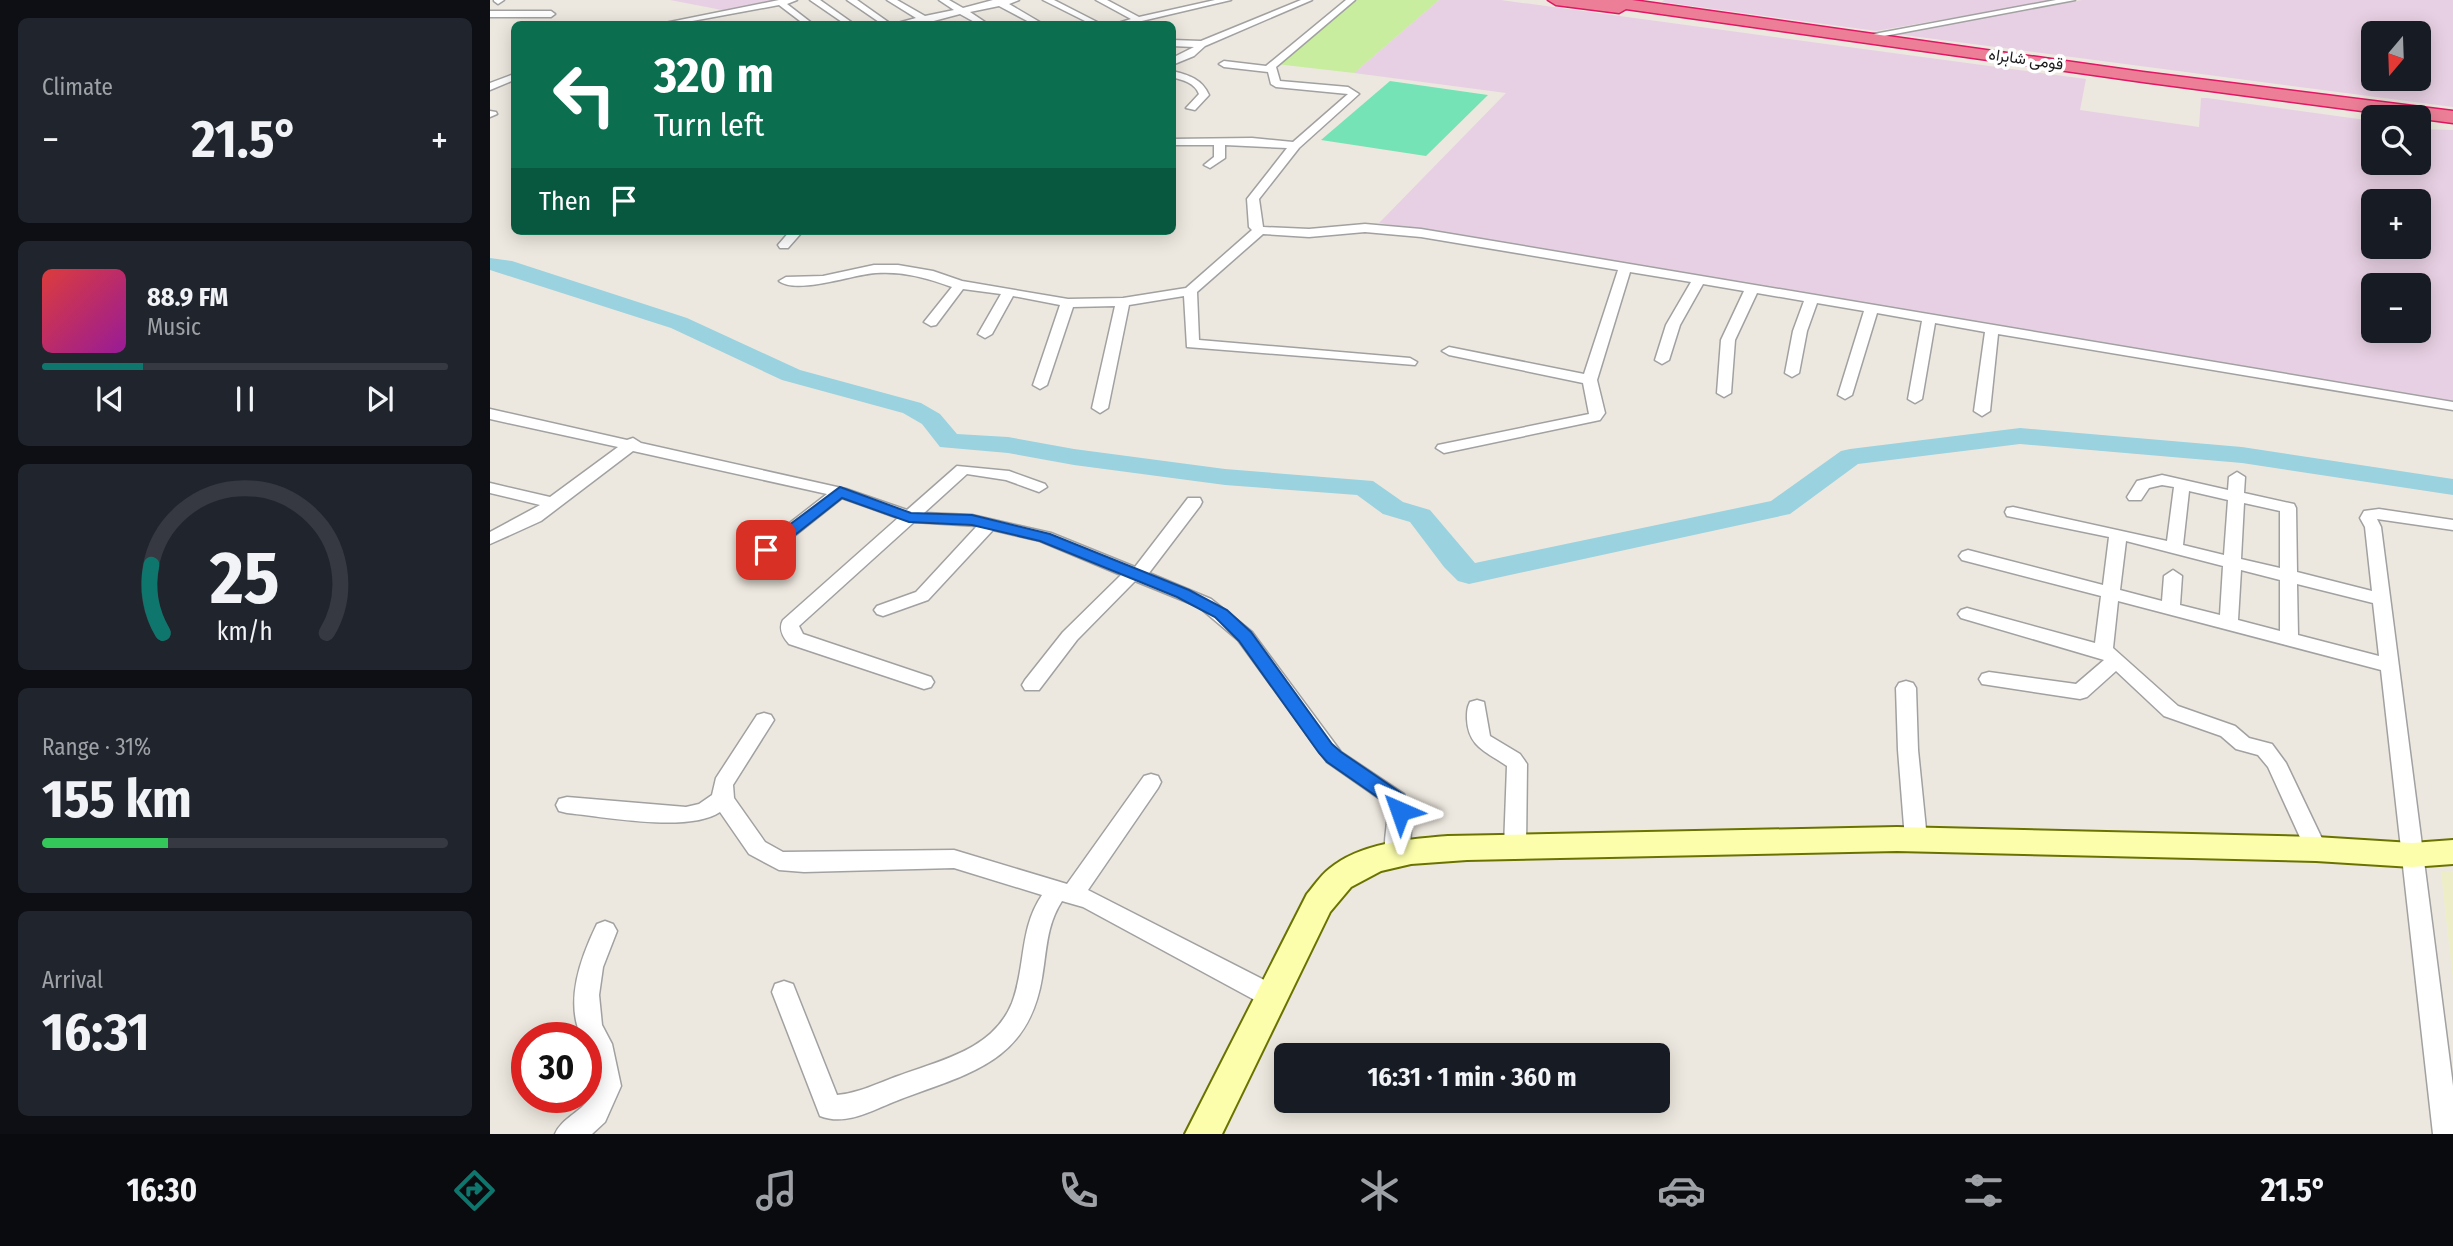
<!DOCTYPE html>
<html lang="en">
<head>
<meta charset="utf-8">
<style>
	body { margin:0; font-family:"Fira Sans Condensed",Vazirmatn,sans-serif; background:#20242c; color:#f1f3f6; height:100vh; display:flex; flex-direction:column; font-size:26px; white-space:nowrap }
	* { box-sizing:border-box; margin:0 }
	p { font-size:23px; color:#9ea1a6 }
	.icon { flex:none; width:38px; height:38px; fill:none; stroke:currentColor; stroke-width:2; stroke-linecap:round; stroke-linejoin:round }
	.map { position:relative; flex:1; overflow:hidden }
	.panel { display:flex; flex-direction:column; gap:18px; padding:18px; background:#0d0f14; width:490px }
	.panel>* { flex:none }
	.top-card { position:absolute; left:21px; top:21px; width:665px; height:214px; border-radius:10px; box-shadow:0 4px 18px #0003; background:#0b6e4f; color:#fff; overflow:hidden }
	.needle { width:46px; rotate:199deg }
	.fabs { position:absolute; left:1871px; top:21px; display:grid; gap:14px }
	.fabs a { display:grid; place-items:center; width:70px; height:70px; border-radius:10px; background:#171b24; box-shadow:0 4px 18px #0003; font-size:35px }
	.speed { position:absolute; left:21px; top:1022px; display:flex; gap:14px; font-size:35px; font-weight:700; text-align:center }
	.speed>* { display:grid; place-content:center; width:91px; height:91px; border-radius:50%; background:#171b24; box-shadow:0 4px 18px #0003; line-height:1 }
	.speed .limit { border:10px solid #d22; background:#fff; color:#111 }
	.pin { position:absolute; display:grid; place-items:center; width:60px; height:60px; color:#fff; margin:-30px; border-radius:14px; box-shadow:0 4px 10px #0006 }
	.me { position:absolute; width:77px; margin:-38px; rotate:317deg; stroke-linejoin:round; filter:drop-shadow(0 0 5px #0008) }
	.turn { display:flex; align-items:center; gap:24px; height:147px; padding:0 28px; font-size:32px }
	.turn .icon { width:91px; height:91px; stroke-width:2.5 }
	.turn b { display:block; font-size:49px; line-height:60px }
	.then { display:flex; align-items:center; height:66px; padding:0 28px; background:#0003; gap:14px; font-size:26px }
	.big { font-size:52px; font-weight:700; line-height:1.1 }
	.panel .tile { flex:1; display:flex; flex-direction:column; justify-content:center; gap:10px; min-width:0; padding:0 24px; border-radius:10px; background:#20242c }
	.panel .dial { align-items:center; gap:0 }
	.dial svg { height:182px; overflow:visible; fill:none; stroke:#363941; stroke-width:7; stroke-linecap:round; text-anchor:middle }
	.dial text { fill:#f1f3f6; stroke:none }
	.song { display:flex; align-items:center; gap:21px }
	.cover { width:84px; height:84px; border-radius:10px; background:linear-gradient(135deg,hsl(0 70% 55%),hsl(300 70% 35%)) }
	.played { height:7px; border-radius:4px; background:linear-gradient(90deg,#0f766e 25%,#363941 25%) }
	.keys { display:flex; justify-content:space-around; direction:ltr }
	.heat { display:flex; justify-content:space-between; align-items:center; font-size:38px; direction:ltr }
	.charge { height:10px; border-radius:5px; background:linear-gradient(90deg,#34c759 31%,#363941 0) }
	.trip { position:absolute; left:784px; top:1043px; width:396px; height:70px; border-radius:10px; background:#171b24; box-shadow:0 4px 18px #0003; font-weight:700; line-height:70px; text-align:center }
	.menu { display:flex; height:112px; justify-content:space-around; align-items:center; background:#090b0e; color:#9ea1a6 }
	.menu .icon { width:49px; height:49px }
	.menu .active { color:#0f766e }
	.menu b { font-size:32px; color:#f1f3f6 }
	main { display:flex; flex:1; min-height:0 }
	.map>svg:first-child { display:block }
	.industrial { fill:#e7d0e3; fill-rule:evenodd }
	.farmland { fill:#edeec8 }
	.grass { fill:#c8ed9f }
	.pitch { fill:#75e3b5 }
	.lines { fill:none; stroke-linecap:round; stroke-linejoin:round }
	.river { fill:#9bd2df; fill-rule:evenodd }
	.street-casing { stroke:#a1a1a1; stroke-width:3 }
	.secondary-casing { stroke:#6a7300; stroke-width:4 }
	.highway-casing { stroke:#e01762; stroke-width:3 }
	.street { fill:#fff; fill-rule:evenodd }
	.secondary { fill:#fcfeac; fill-rule:evenodd }
	.highway { fill:#ec7f97; fill-rule:evenodd }
	.route { fill:#1a73e8; stroke:#114b97; stroke-width:2 }
	.labels { text-anchor:middle; dominant-baseline:central; stroke-width:7; stroke-linejoin:round; paint-order:stroke }
	.far-street-label { font-size:16px; fill:#1a1a1a; stroke:#fff }
</style>
</head>
<body>
<main>
<section class="panel">
<div class="tile"><p>Climate</p>
<div class="heat"><a>−</a><b class="big">21.5°</b><a>+</a></div>
</div>
<div class="tile">
<div class="song"><i class="cover"></i><div><b>88.9 FM</b><p>Music</p></div></div>
<div class="played"></div>
<div class="keys"><svg class="icon" aria-label="previous" viewBox="0 0 24 24"><path d="M18 5L8 12l10 7zM5 5v14"/></svg><svg class="icon" aria-label="pause" viewBox="0 0 24 24"><path d="M8 5v14M16 5v14"/></svg><svg class="icon" aria-label="next" viewBox="0 0 24 24"><path d="M6 5l10 7-10 7zM19 5v14"/></svg></div>
</div>
<div class="tile dial"><svg viewBox="0 0 100 80">
<path d="M14 69A42 42 0 1 1 86 69"/>
<path d="M14 69A42 42 0 0 1 9 39" stroke="#0f766e"/>
<text x="50" y="56" font-size="32" font-weight="700">25</text>
<text x="50" y="72" font-size="11">km/h</text>
</svg></div>
<div class="tile"><p>Range · 31%</p><b class="big">155 km</b><div class="charge"></div></div>
<div class="tile"><p>Arrival</p><b class="big">16:31</b></div>
</section>
<div class="map">
<svg width="1963" height="1134" viewBox="0 0 1963 1134">
	<rect width="100%" height="100%" fill="#ede8df"/>
	<path class="industrial" d="M 180,0 L 294,0 L 237,11 Z
		M 949,0 L 1011,0 L 1596,79 L 1590,110 L 1709,127 L 1711,98 L 1717,98 L 1883,121 L 1883,163 L 1928,163 L 1929,129 L 1963,130 L 1963,402 L 889,223 L 1016,93 L 864,73 ZM 1883,201 L 1928,201 L 1928,247 L 1883,247 ZM 1883,285 L 1928,285 L 1928,331 L 1883,331 Z
		M 1174,0 L 1567,0 L 1386,31 L 1172,2 Z
		M 1592,0 L 1963,0 L 1963,107 L 1398,33 ZM 1883,33 L 1928,33 L 1928,79 L 1883,79 Z"/>
	<path class="farmland" d="M 1963,871 L 1963,981 L 1951,872 Z"/>
	<path class="grass" d="M 867,0 L 949,0 L 864,73 L 786,64 Z"/>
	<path class="pitch" d="M 900,81 L 998,95 L 936,156 L 831,140 Z"/>
	<g class="lines">
		<path class="river" d="M 0,258 L 22,261 L 197,318 L 310,370 L 431,403 L 450,414 L 467,434 L 518,437 L 584,449 L 735,469 L 883,481 L 913,502 L 940,510 L 985,563 L 1281,501 L 1351,451 L 1360,449 L 1530,428 L 1752,447 L 1963,479 L 1963,495 L 1752,463 L 1530,444 L 1368,464 L 1300,514 L 979,584 L 968,581 L 954,567 L 920,522 L 893,514 L 867,495 L 735,485 L 584,465 L 518,453 L 450,447 L 432,424 L 413,413 L 292,380 L 181,328 L 0,270 Z"/>
		<g class="street-casing">
			<path id="street" d="M 14,0 L 8,4 L 4,1 L 4,0 Z
				M 289,0 L 307,0 L 297,4 L 323,24 L 314,24 L 289,5 L 186,24 L 170,24 Z
				M 320,0 L 330,0 L 364,24 L 355,24 Z
				M 357,0 L 367,0 L 401,24 L 392,24 Z
				M 397,0 L 407,0 L 435,16 L 464,10 L 449,0 L 459,0 L 473,8 L 503,0 L 529,0 L 519,4 L 553,24 L 543,24 L 509,6 L 480,12 L 498,24 L 488,24 L 470,14 L 436,23 L 404,24 L 426,18 Z
				M 553,0 L 564,0 L 611,24 L 601,24 Z
				M 606,0 L 617,0 L 649,17 L 725,0 L 741,0 L 639,24 L 625,24 L 641,19 Z
				M 811,0 L 822,0 L 715,46 L 704,56 L 682,65 L 682,58 L 704,47 L 682,46 L 682,40 L 711,41 Z
				M 856,0 L 865,0 L 786,67 L 790,81 L 858,87 L 869,94 L 809,148 L 769,199 L 773,227 L 819,229 L 875,224 L 931,229 L 1963,402 L 1963,410 L 1508,334 L 1500,411 L 1492,416 L 1484,411 L 1495,332 L 1445,323 L 1432,399 L 1425,403 L 1418,399 L 1432,321 L 1387,313 L 1362,395 L 1355,399 L 1348,395 L 1374,311 L 1327,303 L 1317,331 L 1309,373 L 1302,377 L 1295,373 L 1303,331 L 1314,301 L 1267,293 L 1245,340 L 1241,393 L 1234,397 L 1227,393 L 1231,340 L 1254,291 L 1213,284 L 1190,325 L 1179,360 L 1172,364 L 1165,360 L 1176,325 L 1201,282 L 1140,272 L 1107,380 L 1115,413 L 1110,420 L 954,453 L 946,448 L 948,445 L 1099,414 L 1093,383 L 959,355 L 952,351 L 959,347 L 1094,374 L 1128,270 L 931,237 L 875,232 L 819,237 L 773,234 L 707,292 L 709,340 L 920,358 L 927,362 L 925,365 L 697,347 L 694,296 L 639,305 L 618,408 L 610,413 L 602,408 L 625,306 L 583,307 L 557,385 L 550,389 L 543,385 L 570,305 L 523,296 L 502,334 L 495,338 L 488,334 L 511,294 L 473,289 L 446,325 L 441,326 L 434,322 L 462,287 C 437,278 413,271 386,273 C 364,274 307,295 289,281 L 296,277 L 333,276 L 384,265 L 408,265 L 443,271 L 472,281 L 578,299 L 633,298 L 696,288 L 762,230 L 759,227 L 757,199 L 797,148 L 735,145 L 735,158 L 720,168 L 714,165 L 724,157 L 724,145 L 682,145 L 682,139 L 762,138 L 803,142 L 858,94 L 786,87 L 781,84 L 778,72 L 734,67 L 729,64 L 734,61 L 776,66 Z
				M 1566,0 L 1585,0 L 1373,40 L 1368,37 Z
				M 0,11 L 61,11 L 65,14 L 61,17 L 0,17 Z
				M 682,71 C 699,75 712,79 719,95 L 705,110 L 696,108 L 709,94 C 705,83 693,80 682,77 Z
				M 24,74 L 24,80 L 0,90 L 0,83 Z
				M 0,111 L 6,112 L 7,114 L 0,117 Z
				M 300,231 L 313,231 L 298,248 L 290,248 L 288,245 Z
				M 0,409 L 137,440 L 143,438 L 151,443 L 356,489 L 417,510 L 467,466 L 519,471 L 555,484 L 557,487 L 549,492 L 516,480 L 477,474 L 434,513 L 482,515 L 561,533 L 645,567 L 698,498 L 710,498 L 712,502 L 710,506 L 659,573 L 721,599 L 762,632 L 851,752 L 914,794 C 924,812 923,845 914,862 L 906,865 L 898,862 C 890,847 900,822 897,804 L 837,762 L 748,640 L 709,607 L 645,581 L 587,640 L 549,690 L 535,690 L 532,685 L 535,680 L 573,632 L 631,575 L 550,541 L 503,530 L 438,600 L 393,616 L 387,614 L 384,610 L 387,606 L 426,592 L 487,526 L 424,522 L 309,626 L 313,634 L 441,677 L 444,682 L 441,687 L 434,689 L 299,644 C 293,637 288,629 293,620 L 408,518 L 352,498 L 264,568 L 258,570 L 249,564 L 252,560 L 337,494 L 143,451 L 51,521 L 0,544 L 0,532 L 50,505 L 0,493 L 0,483 L 60,497 L 128,447 L 0,419 Z
				M 1747,472 L 1755,477 L 1754,493 L 1804,504 L 1806,508 L 1807,572 L 1882,591 L 1875,527 L 1870,518 L 1874,511 L 1889,509 L 1963,520 L 1963,530 L 1887,519 L 1891,527 L 1963,1086 L 1963,1134 L 1943,1134 L 1891,670 L 1628,601 L 1623,648 L 1688,706 L 1745,726 L 1759,738 L 1782,744 L 1796,763 L 1837,849 L 1834,855 L 1826,858 L 1818,855 L 1778,767 L 1768,755 L 1746,749 L 1731,736 L 1674,716 L 1626,671 L 1597,697 L 1590,699 L 1492,684 L 1489,679 L 1492,674 L 1499,672 L 1586,684 L 1614,660 L 1471,618 L 1468,614 L 1471,610 L 1477,608 L 1605,643 L 1611,596 L 1472,560 L 1469,556 L 1472,552 L 1478,550 L 1613,585 L 1619,537 L 1517,516 L 1515,512 L 1517,508 L 1523,507 L 1677,541 L 1684,487 L 1672,485 L 1659,488 L 1651,500 L 1639,500 L 1637,497 L 1647,481 L 1672,475 L 1738,490 L 1739,477 ZM 1699,491 L 1738,500 L 1734,555 L 1693,545 ZM 1754,503 L 1790,511 L 1790,568 L 1751,559 ZM 1636,541 L 1733,566 L 1730,615 L 1690,605 L 1692,576 L 1683,570 L 1674,576 L 1672,601 L 1630,590 ZM 1751,570 L 1790,580 L 1790,631 L 1748,620 ZM 1807,584 L 1883,603 L 1889,656 L 1808,635 Z
				M 1416,681 L 1423,683 L 1426,688 L 1428,750 L 1437,839 L 1434,845 L 1426,848 L 1418,845 L 1415,839 L 1408,750 L 1406,688 L 1409,683 Z
				M 987,700 L 994,702 L 1000,736 L 1030,754 L 1037,764 L 1036,847 L 1033,853 L 1025,856 L 1017,853 L 1014,847 L 1017,766 C 997,752 978,747 977,719 C 977,712 977,708 980,702 Z
				M 274,713 L 281,715 L 284,720 L 243,785 L 244,798 L 275,842 L 293,852 L 464,850 L 577,884 L 654,776 L 661,774 L 668,776 L 671,782 L 668,788 L 598,890 L 790,988 L 793,996 L 790,1004 L 781,1007 L 772,1004 L 593,907 L 572,901 C 556,926 557,950 552,978 C 538,1062 480,1073 411,1099 C 386,1108 358,1127 330,1116 L 282,992 L 285,984 L 294,981 L 303,984 L 347,1095 C 369,1093 388,1083 408,1076 C 451,1060 503,1050 522,1003 C 536,966 529,929 552,895 L 464,868 L 314,872 L 289,870 L 259,854 L 230,812 C 199,833 116,817 77,813 L 69,811 L 66,805 L 69,799 L 77,797 L 196,807 L 209,804 L 222,795 L 226,778 L 267,715 Z
				M 115,921 L 123,924 L 127,931 L 113,967 L 109,995 L 112,1025 L 122,1044 L 131,1086 L 115,1122 L 102,1134 L 65,1134 C 73,1115 98,1111 104,1088 C 108,1073 96,1053 96,1038 L 92,1038 C 74,1002 91,957 107,924 Z"/>
		</g>
		<g class="secondary-casing">
			<path id="secondary" d="M 1407,827 L 1826,837 L 1922,843 L 1963,840 L 1963,864 L 1922,867 L 1826,861 L 1407,851 L 977,860 L 921,864 L 891,871 L 861,887 L 840,912 L 732,1134 L 695,1134 L 817,894 C 824,886 830,876 839,869 C 870,843 919,839 958,836 Z"/>
		</g>
		<g class="highway-casing">
			<path id="highway" d="M 1058,0 L 1142,0 L 1653,72 L 1963,111 L 1963,123 L 1653,82 L 1136,9 L 1129,13 L 1066,5 Z"/>
		</g>
		<use href="#street" class="street"/>
		<use href="#secondary" class="secondary"/>
		<use href="#highway" class="highway"/>
	</g>
	<path class="route" d="M 350,487 L 421,513 L 482,515 L 560,534 L 699,590 L 737,610 L 761,632 L 842,744 L 851,752 L 914,795 L 920,811 L 917,816 L 910,818 L 903,816 L 899,805 L 837,762 L 829,753 L 749,641 L 725,617 L 687,597 L 550,541 L 482,525 L 419,522 L 352,498 L 282,553 L 271,553 L 268,550 L 271,546 Z"/>
	<g class="labels">
		<g class="far-street-label">
			<text transform="translate(1536 59) rotate(8)">قومی شاہراہ</text>
		</g>
	</g>
</svg>
<div class="fabs">
<a><svg class="needle" viewBox="-14 -14 28 28"><path d="M0-13l5 13h-10z" fill="#e53935"/><path d="M0 13l5-13h-10z" fill="#9ea1a6"/></svg></a>
<a><svg class="icon" aria-label="search" viewBox="0 0 24 24"><circle cx="10" cy="10" r="6"/><path d="M15 15l6 6"/></svg></a>
<a>+</a>
<a>−</a>
</div>
<div class="speed"><div class="limit">30</div></div>
<div class="pin" style="left:276px;top:550px;background:#d93025"><svg class="icon" aria-label="arrive" viewBox="0 0 24 24"><path d="M6 21V4h12l-3 4 3 4H6"/></svg></div>
<svg class="me" style="left:910px;top:811px" viewBox="-20 -20 40 40"><path d="M0-17L14 15 0 8-14 15z" fill="#1a73e8" stroke="#fff" stroke-width="4"/></svg>
<div class="trip">16:31 · 1 min · 360 m</div>
<div class="top-card">
<div class="turn"><svg class="icon" aria-label="left" viewBox="0 0 24 24"><path d="M17 20v-9H6M10 6l-5 5 5 5"/></svg><div><b>320 m</b>Turn left</div></div>
<div class="then">Then<svg class="icon" aria-label="arrive" viewBox="0 0 24 24"><path d="M6 21V4h12l-3 4 3 4H6"/></svg></div>
</div>
</div>
</main>
<nav class="menu">
<b>16:30</b>
<svg class="icon active" aria-label="directions" viewBox="0 0 24 24"><path d="M12 3l9 9-9 9-9-9zM9 14v-3h6M13 9l2 2-2 2"/></svg>
<svg class="icon" aria-label="music" viewBox="0 0 24 24"><path d="M9 18V5l10-2v13"/><circle cx="6" cy="18" r="3"/><circle cx="16" cy="16" r="3"/></svg>
<svg class="icon" aria-label="phone" viewBox="0 0 24 24"><path d="M5 4h4l2 5-3 2q2 4 5 5l2-3 5 2v4C11 20 4 13 5 4z"/></svg>
<svg class="icon" aria-label="climate" viewBox="0 0 24 24"><path d="M12 3v18M4 7l16 10M4 17L20 7"/></svg>
<svg class="icon" aria-label="car" viewBox="0 0 24 24"><path d="M5 17H2v-5l4-1 3-4h7l3 4 3 1v5h-3M9 17h6M6 11h13"/><circle cx="7" cy="17" r="2"/><circle cx="17" cy="17" r="2"/></svg>
<svg class="icon" aria-label="filters" viewBox="0 0 24 24"><path d="M4 7h16M4 17h16"/><circle cx="9" cy="7" r="2"/><circle cx="15" cy="17" r="2"/></svg>
<b>21.5°</b>
</nav>
</body>
</html>
